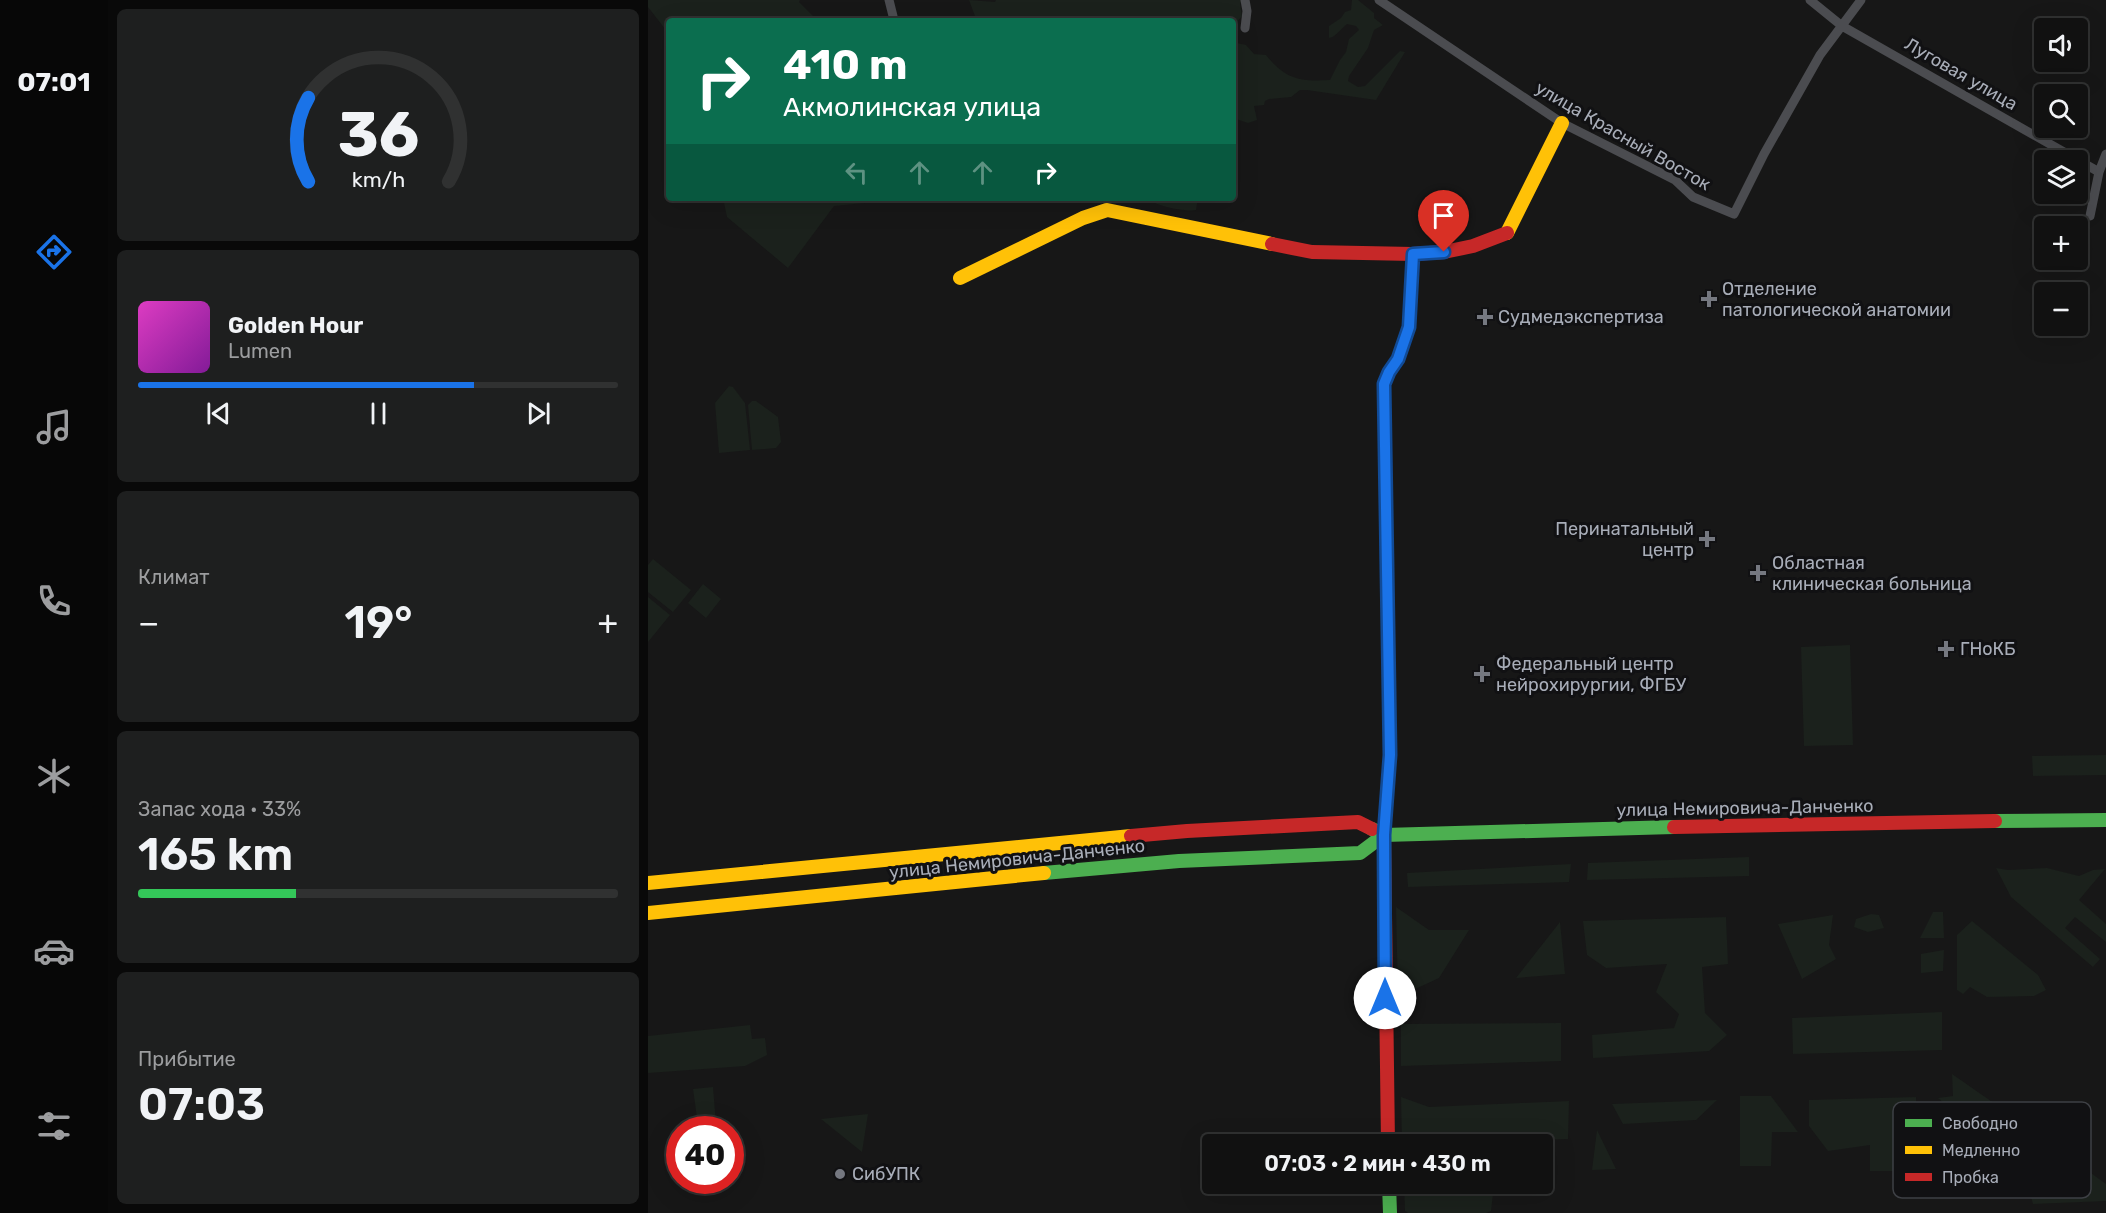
<!DOCTYPE html>
<html lang="ru">
<head>
<meta charset="utf-8">
<style>
	body { margin:0; font-family:Rubik,sans-serif; background:#1e1f1f; color:#f1f3f6; height:100vh; display:flex; flex-direction:column; font-size:22px; white-space:nowrap }
	* { box-sizing:border-box; margin:0 }
	p { font-size:20px; color:#9c9d9f }
	.icon { flex:none; width:33px; height:33px; fill:none; stroke:currentColor; stroke-width:2; stroke-linecap:round; stroke-linejoin:round }
	.map { position:relative; flex:1; overflow:hidden }
	.sheet { display:flex; flex-direction:column; gap:9px; padding:9px; background:#090909; width:540px }
	.sheet>* { flex:none }
	.hud { position:absolute; left:18px; top:18px; width:570px; height:183px; border-radius:6px; box-shadow:0 6px 24px #0002,0 0 0 2px #303131; background:#0b6e4f; color:#fff; overflow:hidden }
	.tools { position:absolute; left:1386px; top:18px; display:grid; gap:12px }
	.tools a { display:grid; place-items:center; width:54px; height:54px; border-radius:6px; background:#111; box-shadow:0 6px 24px #0002,0 0 0 2px #303131; font-size:30px }
	.speed { position:absolute; left:18px; top:1116px; display:flex; gap:12px; font-size:30px; font-weight:700; text-align:center }
	.speed>* { display:grid; place-content:center; width:78px; height:78px; border-radius:50%; background:#111; box-shadow:0 6px 24px #0002,0 0 0 2px #303131; line-height:1 }
	.speed .limit { border:9px solid #d22; background:#fff; color:#111 }
	.pin { position:absolute; display:grid; place-items:center; width:51px; height:51px; color:#fff; margin:-62px -26px; border-radius:50% 50% 50% 0; rotate:-45deg; box-shadow:0 0 6px #0007 }
	.pin .icon { rotate:45deg }
	.me { position:absolute; width:66px; margin:-33px; rotate:0deg; stroke-linejoin:round; filter:drop-shadow(0 0 4px #0008) }
	.turn { display:flex; align-items:center; gap:21px; height:126px; padding:0 18px; font-size:27px }
	.turn .icon { width:78px; height:78px; stroke-width:2.5 }
	.turn b { display:block; font-size:42px; line-height:51px }
	.lanes { display:flex; align-items:center; height:57px; padding:0 18px; background:#0003; justify-content:center; gap:30px; direction:ltr }
	.lanes .off { opacity:.35 }
	.big { font-size:45px; font-weight:600; line-height:1.1 }
	.sheet .widget { flex:1; display:flex; flex-direction:column; justify-content:center; gap:9px; min-width:0; padding:0 21px; border-radius:9px; background:#1e1f1f }
	.sheet .dial { align-items:center; gap:0 }
	.dial svg { height:156px; overflow:visible; fill:none; stroke:#303131; stroke-width:7; stroke-linecap:round; text-anchor:middle }
	.dial text { fill:#f1f3f6; stroke:none }
	.song { display:flex; align-items:center; gap:18px }
	.cover { width:72px; height:72px; border-radius:9px; background:linear-gradient(135deg,hsl(310 70% 55%),hsl(290 70% 35%)) }
	.played { height:6px; border-radius:3px; background:linear-gradient(90deg,#1a73e8 70%,#303131 70%) }
	.keys { display:flex; justify-content:space-around; direction:ltr }
	.heat { display:flex; justify-content:space-between; align-items:center; font-size:33px; direction:ltr }
	.charge { height:9px; border-radius:4px; background:linear-gradient(90deg,#34c759 33%,#303131 0) }
	.trip { position:absolute; left:554px; top:1134px; width:351px; height:60px; border-radius:6px; background:#111; box-shadow:0 6px 24px #0002,0 0 0 2px #303131; font-weight:600; line-height:60px; text-align:center }
	main { display:flex; flex:1; min-height:0 }
	.tab-bar { display:flex; flex-direction:column; width:108px; justify-content:space-around; align-items:center; background:#070707; color:#9c9d9f }
	.tab-bar .icon { width:42px; height:42px }
	.tab-bar .selected { color:#1a73e8 }
	.tab-bar b { font-size:27px; color:#f1f3f6 }
	.map>svg:first-child { display:block }
	.green { fill:#1b211c }
	.lines { fill:none; stroke-linecap:round; stroke-linejoin:round }
	.street { stroke:#4b4c50; stroke-width:9 }
	.fast { stroke:#4caf50; stroke-width:14 }
	.slow { stroke:#ffc107; stroke-width:14 }
	.jam { stroke:#c62828; stroke-width:14 }
	.route-casing { stroke:#114b97; stroke-width:15 }
	.route { stroke:#1a73e8; stroke-width:10 }
	.poi-dot { fill:#757880; stroke:#111113; stroke-width:2 }
	.labels { text-anchor:middle; dominant-baseline:central; stroke-width:6; stroke-linejoin:round; paint-order:stroke }
	.street-label { font-size:18px; fill:#a8adb8; stroke:#111113 }
	.poi-label { font-size:18px; fill:#a8adb8; stroke:#111113; text-anchor:start }
	.key { fill:#111113; stroke:#3e4045; stroke-width:1.5 }
	.key-label { font-size:16px; fill:#a8adb8 }
</style>
</head>
<body>
<main>
<nav class="tab-bar">
<b>07:01</b>
<svg class="icon selected" aria-label="directions" viewBox="0 0 24 24"><path d="M12 3l9 9-9 9-9-9zM9 14v-3h6M13 9l2 2-2 2"/></svg>
<svg class="icon" aria-label="music" viewBox="0 0 24 24"><path d="M9 18V5l10-2v13"/><circle cx="6" cy="18" r="3"/><circle cx="16" cy="16" r="3"/></svg>
<svg class="icon" aria-label="phone" viewBox="0 0 24 24"><path d="M5 4h4l2 5-3 2q2 4 5 5l2-3 5 2v4C11 20 4 13 5 4z"/></svg>
<svg class="icon" aria-label="climate" viewBox="0 0 24 24"><path d="M12 3v18M4 7l16 10M4 17L20 7"/></svg>
<svg class="icon" aria-label="car" viewBox="0 0 24 24"><path d="M5 17H2v-5l4-1 3-4h7l3 4 3 1v5h-3M9 17h6M6 11h13"/><circle cx="7" cy="17" r="2"/><circle cx="17" cy="17" r="2"/></svg>
<svg class="icon" aria-label="filters" viewBox="0 0 24 24"><path d="M4 7h16M4 17h16"/><circle cx="9" cy="7" r="2"/><circle cx="15" cy="17" r="2"/></svg>
</nav>
<section class="sheet">
<div class="widget dial"><svg viewBox="0 0 100 80">
<path d="M14 69A42 42 0 1 1 86 69"/>
<path d="M14 69A42 42 0 0 1 14 26" stroke="#1a73e8"/>
<text x="50" y="56" font-size="32" font-weight="700">36</text>
<text x="50" y="72" font-size="11">km/h</text>
</svg></div>
<div class="widget">
<div class="song"><i class="cover"></i><div><b>Golden Hour</b><p>Lumen</p></div></div>
<div class="played"></div>
<div class="keys"><svg class="icon" aria-label="previous" viewBox="0 0 24 24"><path d="M18 5L8 12l10 7zM5 5v14"/></svg><svg class="icon" aria-label="pause" viewBox="0 0 24 24"><path d="M8 5v14M16 5v14"/></svg><svg class="icon" aria-label="next" viewBox="0 0 24 24"><path d="M6 5l10 7-10 7zM19 5v14"/></svg></div>
</div>
<div class="widget"><p>Климат</p>
<div class="heat"><a>−</a><b class="big">19°</b><a>+</a></div>
</div>
<div class="widget"><p>Запас хода · 33%</p><b class="big">165 km</b><div class="charge"></div></div>
<div class="widget"><p>Прибытие</p><b class="big">07:03</b></div>
</section>
<div class="map">
<svg width="1458" height="1213" viewBox="0 0 1458 1213">
	<rect width="100%" height="100%" fill="#171717"/>
	<path class="green" d="M 0,0 L 152,0 L 151,2 L 170,21 L 21,21 L 21,34 L 0,7 Z
		M 321,0 L 347,2 L 348,0 L 594,0 L 592,4 L 594,16 L 588,23 L 585,34 L 585,21 L 326,21 L 328,19 Z
		M 704,0 L 710,0 L 726,13 L 726,18 L 735,25 L 726,30 L 720,48 L 701,76 L 700,81 L 710,87 L 717,86 L 752,51 L 757,52 L 728,100 L 659,90 L 652,90 L 643,97 L 621,99 L 617,101 L 616,105 L 606,106 L 609,120 L 600,123 L 585,118 L 585,47 L 589,43 L 598,45 L 606,54 L 618,55 C 637,79 652,82 682,80 L 692,60 L 698,52 L 701,39 L 711,30 L 708,26 L 699,24 C 694,28 686,38 681,38 L 681,26 L 693,18 L 697,12 L 703,10 Z
		M 75,198 L 233,198 L 227,202 L 186,206 L 140,268 L 79,217 Z
		M 503,198 L 550,198 L 548,210 C 540,212 513,207 505,202 Z
		M 81,386 L 85,387 L 97,403 L 102,450 L 71,453 L 67,403 Z
		M 104,401 L 108,401 L 130,417 L 133,442 L 128,448 L 104,450 L 100,405 Z
		M 5,559 L 43,590 L 25,612 L 0,592 L 0,565 Z
		M 55,584 L 73,599 L 58,618 L 40,603 Z
		M 0,597 L 22,615 L 0,642 Z
		M 1202,645 L 1205,745 L 1156,746 L 1153,647 Z
		M 1458,755 L 1458,775 L 1385,776 L 1384,756 Z
		M 1101,857 L 1101,876 L 939,880 L 940,863 Z
		M 923,864 L 921,882 L 760,887 L 759,873 Z
		M 1348,868 L 1360,870 L 1399,868 L 1431,876 L 1445,870 L 1457,869 L 1431,900 L 1458,924 L 1458,942 L 1427,917 L 1417,928 L 1452,959 L 1445,967 L 1363,897 Z
		M 748,907 L 781,930 L 821,930 L 791,978 L 750,997 Z
		M 1285,912 L 1295,912 L 1296,938 L 1272,938 Z
		M 1223,914 L 1231,915 L 1236,928 L 1220,932 L 1206,927 L 1208,919 Z
		M 1185,915 L 1181,945 L 1188,959 L 1154,979 L 1130,924 Z
		M 1078,917 L 1080,964 L 1054,967 L 1057,1013 L 1079,1035 L 1061,1051 L 945,1058 L 944,1035 L 1026,1028 L 1031,1014 L 1008,992 L 1019,964 L 958,968 L 939,955 L 935,921 Z
		M 1324,921 L 1390,975 L 1398,990 L 1386,996 L 1339,997 L 1322,987 L 1315,994 L 1309,990 L 1309,935 Z
		M 912,922 L 917,974 L 868,978 Z
		M 1296,950 L 1295,971 L 1273,973 L 1273,954 Z
		M 1294,1012 L 1294,1050 L 1145,1054 L 1144,1018 Z
		M 913,1023 L 913,1061 L 753,1066 L 753,1024 Z
		M 102,1025 L 104,1039 L 117,1038 L 119,1055 L 97,1066 L 0,1073 L 0,1036 Z
		M 1304,1074 L 1350,1106 L 1354,1131 L 1326,1129 L 1290,1098 L 1305,1096 Z
		M 65,1087 L 68,1124 L 50,1125 L 45,1089 Z
		M 1092,1096 L 1123,1096 L 1150,1132 L 1124,1132 L 1123,1166 L 1092,1166 Z
		M 753,1097 L 781,1107 L 921,1101 L 920,1139 L 754,1144 Z
		M 1268,1097 L 1269,1129 L 1254,1129 L 1252,1171 L 1222,1171 L 1222,1145 L 1180,1151 L 1161,1126 L 1161,1100 Z
		M 1069,1100 L 1048,1120 L 975,1124 L 964,1104 Z
		M 220,1114 L 214,1152 L 173,1119 Z
		M 949,1130 L 968,1169 L 944,1170 Z
		M 1407,1147 L 1458,1184 L 1458,1201 L 1385,1204 L 1376,1173 L 1405,1170 Z
		M 756,1184 L 778,1184 L 781,1186 L 846,1185 L 843,1211 L 838,1213 L 760,1213 L 757,1211 Z"/>
	<g class="lines">
		<path class="street" d="M 241,0 L 245,16
			M 731,0 L 914,123 L 1027,180 L 1045,197 L 1086,214 L 1116,154 L 1172,55 L 1213,0
			M 1162,0 L 1194,26 L 1451,172
			M 597,28 L 599,11 L 597,0
			M 1442,216 L 1451,172 L 1458,154
			M 736,835 L 742,755 L 736,384 L 741,372 L 750,359 L 761,327 L 765,254"/>
		<path class="fast" d="M 1347,821 L 1458,820
			M 724,829 L 736,835 L 1026,827
			M 396,873 L 531,861 L 712,853 L 736,835
			M 741,1184 L 742,1213"/>
		<path class="slow" d="M 859,233 L 914,123
			M 312,278 L 435,218 L 459,210 L 624,244
			M 0,883 L 483,836
			M 0,913 L 396,873"/>
		<path class="jam" d="M 624,244 L 664,252 L 765,254 L 796,252 L 825,246 L 859,233
			M 1026,827 L 1347,821
			M 736,835 L 740,1144
			M 483,836 L 539,831 L 710,822 L 724,829"/>
	</g>
	<g class="lines">
		<g class="route-casing">
			<path id="route" d="M 737,998 L 736,835 L 742,755 L 736,384 L 741,372 L 750,359 L 761,327 L 765,254 L 796,252"/>
		</g>
		<use href="#route" class="route"/>
	</g>
	<g class="poi-dot">
		<path d="M1058 290h6v6h6v6h-6v6h-6v-6h-6v-6h6z"/>
		<path d="M834 308h6v6h6v6h-6v6h-6v-6h-6v-6h6z"/>
		<path d="M1056 530h6v6h6v6h-6v6h-6v-6h-6v-6h6z"/>
		<path d="M1107 564h6v6h6v6h-6v6h-6v-6h-6v-6h6z"/>
		<path d="M1295 640h6v6h6v6h-6v6h-6v-6h-6v-6h6z"/>
		<path d="M831 665h6v6h6v6h-6v6h-6v-6h-6v-6h6z"/>
		<circle cx="192" cy="1174" r="6"/>
	</g>
	<g class="labels">
		<g class="street-label">
			<text transform="translate(1313 74) rotate(30)">Луговая улица</text>
			<text transform="translate(975 136) rotate(30)">улица Красный Восток</text>
			<text transform="translate(1097 808) rotate(-1)">улица Немировича-Данченко</text>
			<text transform="translate(369 859) rotate(-6)">улица Немировича-Данченко</text>
		</g>
		<g class="poi-label">
			<text x="1074" y="289">Отделение<tspan x="1074" dy="21">патологической анатомии</tspan></text>
			<text x="850" y="317">Судмедэкспертиза</text>
			<text x="1046" y="529" text-anchor="end">Перинатальный<tspan x="1046" dy="21">центр</tspan></text>
			<text x="1124" y="563">Областная<tspan x="1124" dy="21">клиническая больница</tspan></text>
			<text x="1312" y="649">ГНоКБ</text>
			<text x="848" y="664">Федеральный центр<tspan x="848" dy="21">нейрохирургии, ФГБУ</tspan></text>
			<text x="204" y="1174">СибУПК</text>
		</g>
	</g>
	<rect x="1245" y="1102" width="198" height="96" rx="9" class="key"/>
	<rect x="1257" y="1119" width="27" height="8" fill="#4caf50"/>
	<rect x="1257" y="1146" width="27" height="8" fill="#ffc107"/>
	<rect x="1257" y="1173" width="27" height="8" fill="#c62828"/>
	<g class="key-label">
		<text x="1294" y="1129">Свободно</text>
		<text x="1294" y="1156">Медленно</text>
		<text x="1294" y="1183">Пробка</text>
	</g>
</svg>
<div class="tools">
<a><svg class="icon" aria-label="sound" viewBox="0 0 24 24"><path d="M4 9h4l5-4v14l-5-4H4zM17 9q2 3 0 6"/></svg></a>
<a><svg class="icon" aria-label="search" viewBox="0 0 24 24"><circle cx="10" cy="10" r="6"/><path d="M15 15l6 6"/></svg></a>
<a><svg class="icon" aria-label="layers" viewBox="0 0 24 24"><path d="M12 4l9 5-9 5-9-5zM3 14l9 5 9-5"/></svg></a>
<a>+</a>
<a>−</a>
</div>
<div class="speed"><div class="limit">40</div></div>
<div class="pin" style="left:796px;top:252px;background:#d93025"><svg class="icon" aria-label="arrive" viewBox="0 0 24 24"><path d="M6 21V4h12l-3 4 3 4H6"/></svg></div>
<svg class="me" style="left:737px;top:998px" viewBox="-20 -20 40 40"><circle r="19" fill="#fff"/><path d="M0-13L10 11 0 6-10 11z" fill="#1a73e8"/></svg>
<div class="trip">07:03 · 2 мин · 430 m</div>
<div class="hud">
<div class="turn"><svg class="icon" aria-label="right" viewBox="0 0 24 24"><path d="M7 20v-9h11M14 6l5 5-5 5"/></svg><div><b>410 m</b>Акмолинская улица</div></div>
<div class="lanes"><svg class="icon off" aria-label="left" viewBox="0 0 24 24"><path d="M17 20v-9H6M10 6l-5 5 5 5"/></svg><svg class="icon off" aria-label="ahead" viewBox="0 0 24 24"><path d="M12 20V5M6 11l6-6 6 6"/></svg><svg class="icon off" aria-label="ahead" viewBox="0 0 24 24"><path d="M12 20V5M6 11l6-6 6 6"/></svg><svg class="icon" aria-label="right" viewBox="0 0 24 24"><path d="M7 20v-9h11M14 6l5 5-5 5"/></svg></div>
</div>
</div>
</main>
</body>
</html>
